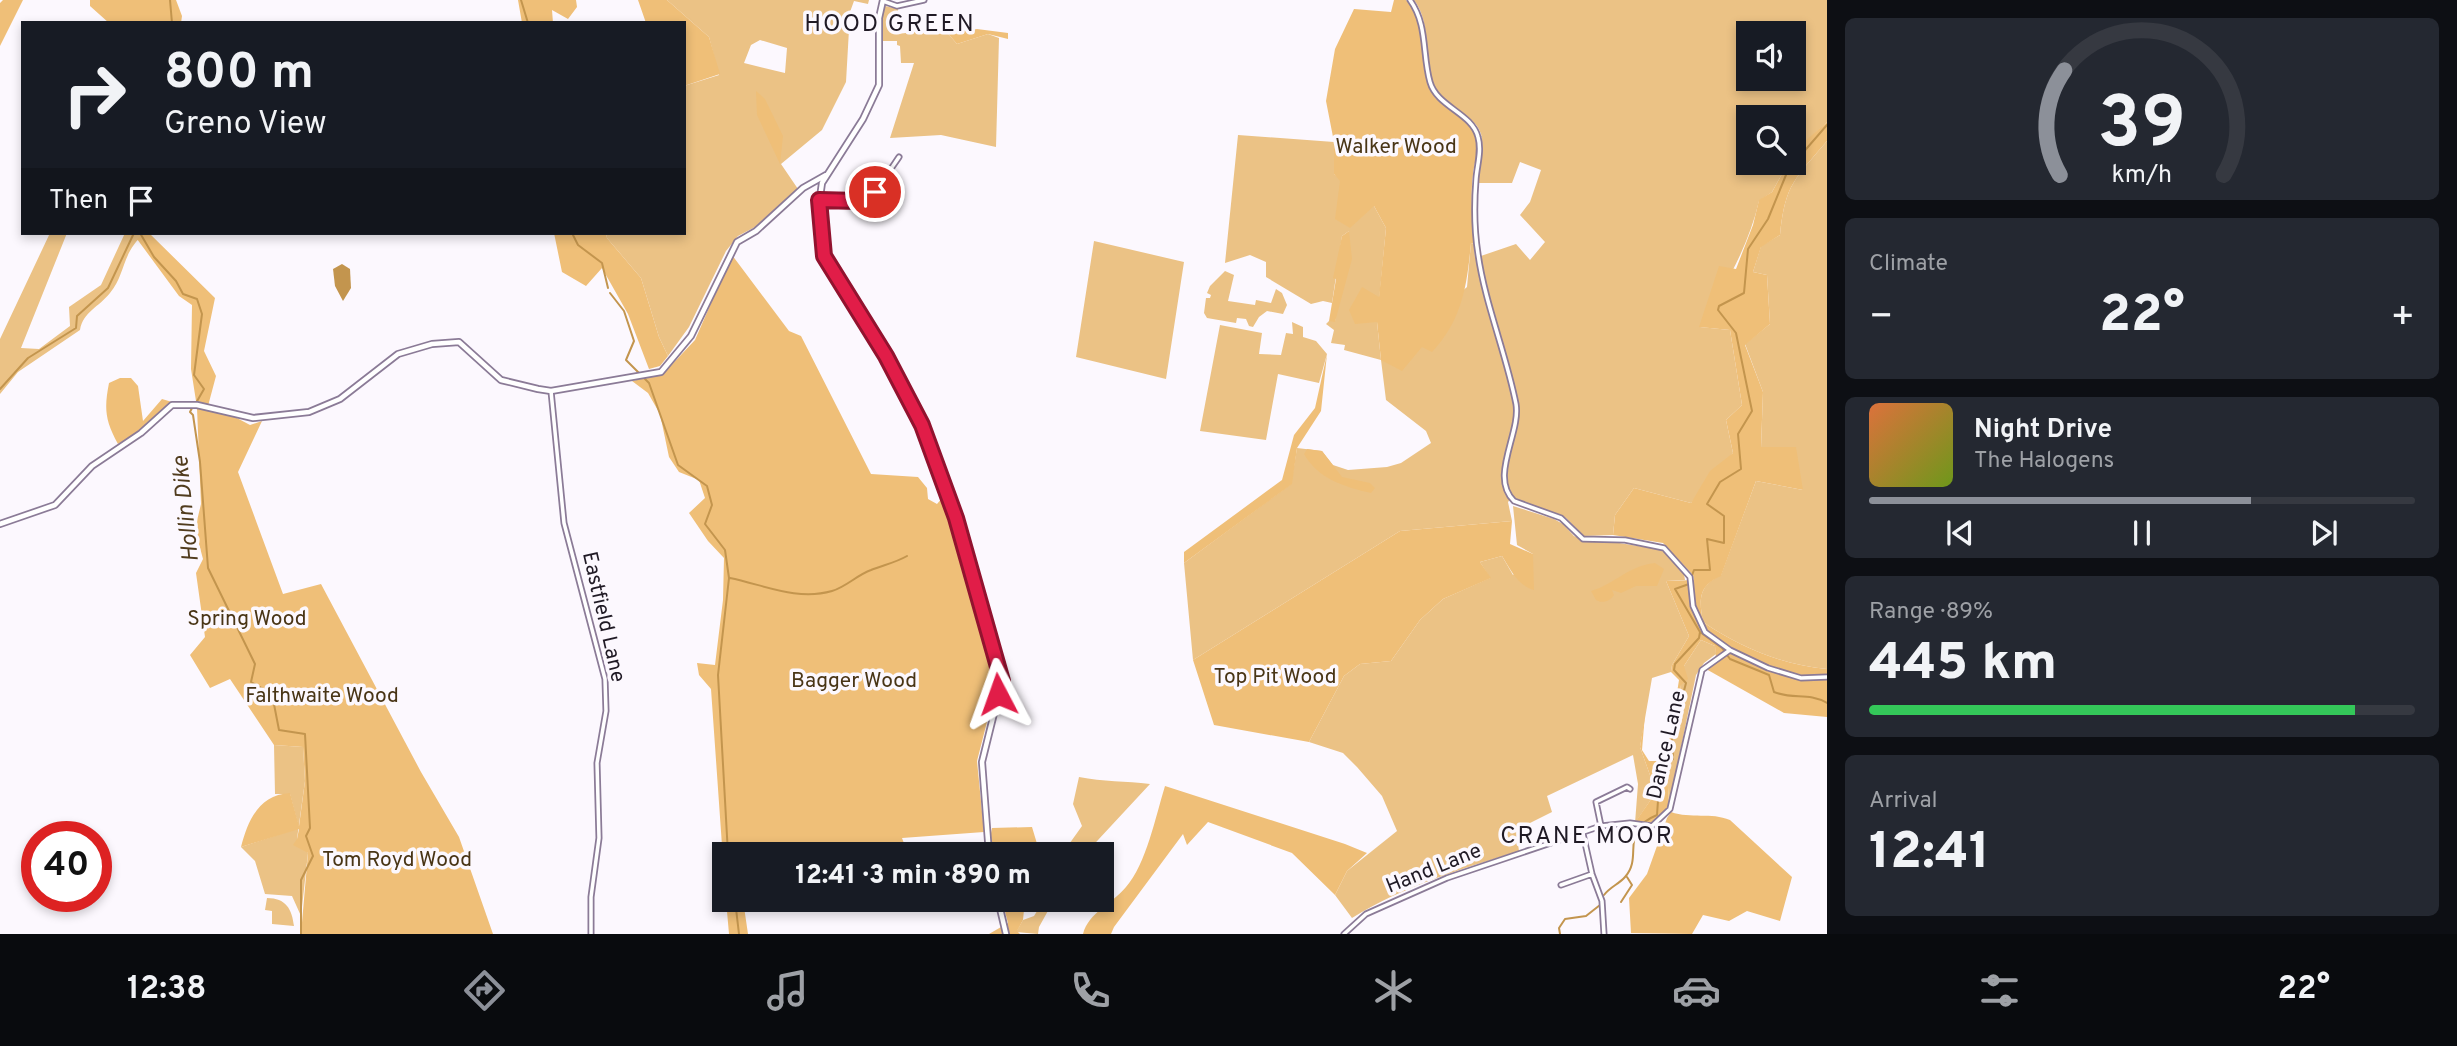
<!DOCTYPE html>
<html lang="en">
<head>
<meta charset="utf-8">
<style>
	body { margin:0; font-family:Overpass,sans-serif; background:#242831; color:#f1f3f6; height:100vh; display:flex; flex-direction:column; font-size:26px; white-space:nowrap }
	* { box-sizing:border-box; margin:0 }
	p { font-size:23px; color:#9ea1a6 }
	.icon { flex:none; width:38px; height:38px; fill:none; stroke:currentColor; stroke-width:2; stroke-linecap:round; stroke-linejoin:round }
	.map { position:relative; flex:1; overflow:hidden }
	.side { display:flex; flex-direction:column; gap:18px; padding:18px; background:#0d0f14; width:630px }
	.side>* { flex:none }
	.banner { position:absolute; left:21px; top:21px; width:665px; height:214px; border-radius:0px; box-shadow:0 4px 10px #0003; background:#171b24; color:#f1f3f6; overflow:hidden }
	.buttons { position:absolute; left:1736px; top:21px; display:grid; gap:14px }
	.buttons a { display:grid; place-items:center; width:70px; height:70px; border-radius:0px; background:#171b24; box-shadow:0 4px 10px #0003; font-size:35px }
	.speed { position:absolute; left:21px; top:821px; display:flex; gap:14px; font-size:35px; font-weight:700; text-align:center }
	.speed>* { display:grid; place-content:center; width:91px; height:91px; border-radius:50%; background:#171b24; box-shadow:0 4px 10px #0003; line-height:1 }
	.speed .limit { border:10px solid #d22; background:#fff; color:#111 }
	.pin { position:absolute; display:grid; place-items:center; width:60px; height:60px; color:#fff; margin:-30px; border:4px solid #fff; border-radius:50%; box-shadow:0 2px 7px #0007 }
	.me { position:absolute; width:77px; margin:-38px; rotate:356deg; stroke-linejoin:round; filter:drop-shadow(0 0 5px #0008) }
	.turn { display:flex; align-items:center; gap:24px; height:147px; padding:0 28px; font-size:32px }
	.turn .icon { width:91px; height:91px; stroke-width:2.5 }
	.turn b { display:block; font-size:49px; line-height:60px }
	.then { display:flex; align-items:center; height:66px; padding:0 28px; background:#0003; gap:14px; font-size:26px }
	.big { font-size:52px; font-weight:800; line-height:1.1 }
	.side .card { flex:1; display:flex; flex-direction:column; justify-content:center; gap:10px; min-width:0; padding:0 24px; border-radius:10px; background:#242831 }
	.side .dial { align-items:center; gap:0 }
	.dial svg { height:182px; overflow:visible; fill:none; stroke:#363941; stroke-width:7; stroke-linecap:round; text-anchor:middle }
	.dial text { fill:#f1f3f6; stroke:none }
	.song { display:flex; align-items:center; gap:21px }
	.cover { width:84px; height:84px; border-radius:10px; background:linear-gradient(135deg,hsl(20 70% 55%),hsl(80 70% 35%)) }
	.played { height:7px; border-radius:4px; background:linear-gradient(90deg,#8c9099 70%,#363941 70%) }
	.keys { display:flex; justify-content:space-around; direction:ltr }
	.heat { display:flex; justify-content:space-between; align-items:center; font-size:38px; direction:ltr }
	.charge { height:10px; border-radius:5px; background:linear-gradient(90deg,#34c759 89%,#363941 0) }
	.trip { position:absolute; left:712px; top:842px; width:402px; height:70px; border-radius:0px; background:#171b24; box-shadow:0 4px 10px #0003; font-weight:800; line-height:70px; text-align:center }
	.dock { display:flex; height:112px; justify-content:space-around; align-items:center; background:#090b0e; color:#9ea1a6 }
	.dock .icon { width:49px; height:49px }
	.dock .on { color:#8c9099 }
	.dock b { font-size:32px; color:#f1f3f6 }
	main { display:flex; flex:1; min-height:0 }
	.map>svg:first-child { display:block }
	.green { fill:#ebc285; fill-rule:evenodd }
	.forest { fill:#efbf78 }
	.water { fill:#c3954e }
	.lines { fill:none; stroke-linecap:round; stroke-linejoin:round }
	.stream { stroke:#c3954e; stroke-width:2 }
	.minor-casing { stroke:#8b7b97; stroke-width:7 }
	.tertiary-casing { stroke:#8b7b97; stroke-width:8 }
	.minor { stroke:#fff; stroke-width:3.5 }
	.tertiary { stroke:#fff; stroke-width:4.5 }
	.route-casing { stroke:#92132f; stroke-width:18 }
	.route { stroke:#e11d48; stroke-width:12 }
	.labels { text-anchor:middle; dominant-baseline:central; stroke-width:7; stroke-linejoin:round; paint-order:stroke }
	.park-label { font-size:21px; fill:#493516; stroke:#fcf8fe }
	.street-label { font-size:21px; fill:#201a25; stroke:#fcf8fe }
	.water-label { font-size:23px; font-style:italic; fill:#513c1e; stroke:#fcf8fe }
	.quarter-label { font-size:24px; letter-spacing:2px; fill:#201a25; stroke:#fcf8fe }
</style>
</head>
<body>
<main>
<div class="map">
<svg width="1827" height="934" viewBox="0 0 1827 934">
	<rect width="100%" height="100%" fill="#fcf8fe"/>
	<path class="green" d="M 667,0 L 869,0 L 868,4 L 854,1 L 850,12 L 846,82 L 822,130 L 781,164 L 798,189 L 755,227 L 738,236 L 726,251 L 689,327 L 668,356 L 659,337 L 641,278 L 607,238 L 606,233 L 684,233 L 684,86 L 719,75 L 709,37 ZM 760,40 L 787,48 L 785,73 L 744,63 L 751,45 Z
		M 1414,0 L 1827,0 L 1827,122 L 1794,153 L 1794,117 L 1748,117 L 1748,163 L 1788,163 L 1772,192 L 1759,201 C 1748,248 1725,286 1700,327 L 1730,330 L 1742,405 L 1726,420 L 1733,453 L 1691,503 L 1634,488 L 1615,515 L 1613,535 L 1584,536 L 1566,518 L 1516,500 L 1513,496 L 1508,502 L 1512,521 L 1400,531 L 1193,660 L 1184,563 L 1291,484 L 1297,448 L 1322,451 L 1333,465 L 1348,470 L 1387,467 L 1401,463 L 1431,443 L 1426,431 L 1386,400 L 1381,360 L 1344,350 L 1345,345 L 1331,343 L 1334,330 L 1326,324 L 1329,321 L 1335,321 L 1349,231 L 1342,236 L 1332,303 L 1323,301 L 1311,304 L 1266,277 L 1266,262 L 1250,255 L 1225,263 L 1238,135 L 1334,142 L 1334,174 L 1374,206 L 1386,228 L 1377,322 L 1381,360 L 1467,287 L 1471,243 L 1474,244 L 1475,258 L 1516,244 L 1530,260 L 1545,242 L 1520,215 L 1530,202 L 1541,170 L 1520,162 L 1512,183 L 1478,183 C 1478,167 1485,149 1481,134 C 1475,114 1445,108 1436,89 C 1422,61 1433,25 1414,0 ZM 1748,33 L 1794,33 L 1794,79 L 1748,79 Z
		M 885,6 L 898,9 L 897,34 L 923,31 L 950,23 L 945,30 L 957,44 L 988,34 L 999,38 L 996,147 L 941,135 L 890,138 L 914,63 L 901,63 L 900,46 L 897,45 L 897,41 L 882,41 L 882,17 Z
		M 1827,141 L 1827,669 C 1782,665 1740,647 1703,622 C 1699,600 1698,586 1721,575 L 1756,481 L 1803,490 L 1761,448 L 1763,392 L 1745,344 L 1770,324 L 1767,275 L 1753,272 L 1761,246 L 1780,235 C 1785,184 1795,179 1827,141 Z
		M 50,233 L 67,233 L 21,348 L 39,349 L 70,326 L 69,307 L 101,285 L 125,233 L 145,233 C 121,253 126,274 110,293 C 99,307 83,312 80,330 L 18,372 L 0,394 L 0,339 Z
		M 1094,241 L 1184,262 L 1166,379 L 1076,357 Z
		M 1225,271 L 1234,275 L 1228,301 L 1255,305 L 1256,300 L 1271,303 L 1276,289 L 1282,293 L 1287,305 L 1283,314 L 1267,311 L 1259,317 L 1253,327 L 1249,326 L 1246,319 L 1237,318 L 1236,323 L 1207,318 L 1204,313 L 1206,298 L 1210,298 L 1211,295 L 1207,293 L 1210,286 Z
		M 1292,322 L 1303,327 L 1303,337 L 1316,341 L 1327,354 L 1319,383 L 1278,374 L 1266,440 L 1200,431 L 1220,325 L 1262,333 L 1259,354 L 1281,355 L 1286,333 L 1293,334 Z
		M 1513,506 L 1554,519 L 1563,524 L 1574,536 L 1588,542 L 1613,542 L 1663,550 L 1684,574 L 1685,580 L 1666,581 L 1689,636 L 1672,665 L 1671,672 L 1652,678 L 1640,747 L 1656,792 L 1635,823 L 1638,784 L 1633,755 L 1547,796 L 1552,812 L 1516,830 L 1519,851 C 1462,869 1403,886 1352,918 L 1335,895 L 1347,871 L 1397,831 L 1382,796 L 1357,767 L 1343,753 L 1309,742 L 1344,676 L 1360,664 L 1391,661 L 1420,620 L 1443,599 L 1490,578 L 1480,562 L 1502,556 L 1513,575 L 1533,554 L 1517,545 Z
		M 1701,640 L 1715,646 L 1716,654 L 1704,663 L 1696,675 L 1669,805 L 1667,770 L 1684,666 Z
		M 274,745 L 303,747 L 305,781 L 297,839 L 308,853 L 301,916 L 292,896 L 265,894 L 255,861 L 241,847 L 299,828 L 290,794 L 275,794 Z
		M 1079,777 C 1103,782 1126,781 1150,784 L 1085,854 L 1062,854 L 1082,826 L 1073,804 Z
		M 267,898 C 286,898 292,909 294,926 L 272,924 L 272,911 L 265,910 Z
		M 1044,900 L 1054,900 L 1039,927 L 1038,934 L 1016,932 L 1023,920 L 1034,916 Z"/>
	<path class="forest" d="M 3,0 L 23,0 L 0,46 L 0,3 Z
		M 90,0 L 176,0 L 182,16 L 181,23 L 109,23 L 90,6 Z
		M 518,0 L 576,0 L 577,7 L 568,19 L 552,10 L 553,23 L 522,23 Z
		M 638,0 L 667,0 L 709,37 L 720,74 L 684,86 L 684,23 L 646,23 Z
		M 1394,0 L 1406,0 C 1429,23 1418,60 1429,87 C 1438,109 1469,115 1476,137 C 1480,149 1474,163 1473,174 C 1470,197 1473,222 1474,244 L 1471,243 C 1467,286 1462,320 1432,352 L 1422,347 L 1402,371 L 1381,360 L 1377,322 L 1355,324 L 1349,310 L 1362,287 L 1379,297 L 1386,228 L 1374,206 L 1350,228 L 1335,219 L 1340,181 L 1334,174 L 1334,142 L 1326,101 L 1335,49 L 1354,9 L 1391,12 Z
		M 950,23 L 954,31 L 958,31 L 962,25 L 966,31 L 977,29 L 1008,33 L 1008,39 L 988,34 L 957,44 L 945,30 Z
		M 756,91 L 765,99 L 783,136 L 780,164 L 757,115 Z
		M 1827,122 L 1827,141 C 1795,179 1785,184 1780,235 L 1761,247 L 1753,272 L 1767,275 L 1770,324 L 1745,345 L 1763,392 L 1761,447 L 1796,447 L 1803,490 L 1756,481 L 1721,576 C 1698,586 1699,600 1703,622 C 1740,647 1782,665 1827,669 L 1827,717 L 1784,713 L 1706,669 L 1716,660 L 1715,646 L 1701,640 L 1684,666 L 1688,679 L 1681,685 L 1667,770 L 1669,805 L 1663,815 L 1650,823 L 1636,821 L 1656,792 L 1640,747 L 1645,714 L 1642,750 L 1649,761 L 1666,761 L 1679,680 L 1671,672 L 1672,665 L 1689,636 L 1666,581 L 1694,580 L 1693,575 L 1663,543 L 1613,535 L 1615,515 L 1634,488 L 1691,503 L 1710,471 L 1733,453 L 1726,420 L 1742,405 L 1730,330 L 1699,327 L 1719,266 L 1736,269 L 1753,225 L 1759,200 L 1772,192 L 1788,163 L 1794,163 L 1796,149 Z
		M 1349,231 L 1352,259 L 1335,322 L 1329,321 L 1336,279 L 1333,278 L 1342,236 Z
		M 145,233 L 149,233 L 215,298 L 204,351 L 216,376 L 208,406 L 196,401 L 191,369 L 192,305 L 179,296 L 137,239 Z
		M 554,233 L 606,233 L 607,238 L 641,278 L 659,337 L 668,356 L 660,366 L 649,369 L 628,314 L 602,268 L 586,286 L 562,272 Z
		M 732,255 L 789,331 L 801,336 L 871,474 L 918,477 L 927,488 L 928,499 L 937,504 L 943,497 L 953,519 L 998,679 L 977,761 L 984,832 L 902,838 L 908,854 L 823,854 L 814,845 L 796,854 L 724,854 L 724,874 L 711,689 L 699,675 L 697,663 L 715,665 L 723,600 L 724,558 L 708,541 L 689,513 L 705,498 L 699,480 L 679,472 L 669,457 L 660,414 L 648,393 L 632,381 L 663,374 L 695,340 Z
		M 1327,354 L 1321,411 L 1297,448 L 1292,484 L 1184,563 L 1184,552 L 1282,480 L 1294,435 L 1315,408 Z
		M 120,378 L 131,378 L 138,386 L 143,421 L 162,399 L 172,402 L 140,431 L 118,444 C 105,420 104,409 109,383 Z
		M 197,408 L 235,417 L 250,425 L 262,421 L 238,472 L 283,594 L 321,584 L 421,772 L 459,837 L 493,934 L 301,934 L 308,853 L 293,845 L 297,839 L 299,829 L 241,847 C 248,820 259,795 290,793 L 299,826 L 305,781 L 303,747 L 274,745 L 230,679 L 210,688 L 190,655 L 205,637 L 196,573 L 203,559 L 195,529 L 201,504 Z
		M 1307,449 L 1322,451 L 1342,477 L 1370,483 L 1375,488 L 1371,493 C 1345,487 1318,479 1304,454 Z
		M 1512,521 L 1510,544 L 1533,554 L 1534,590 C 1518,586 1510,569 1502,556 L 1480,562 L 1491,578 L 1443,599 L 1420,620 L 1391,661 L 1360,664 L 1344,676 L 1309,742 L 1214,725 L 1193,660 L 1400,531 Z
		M 1655,563 L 1664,569 L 1657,586 L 1636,586 L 1621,593 L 1612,590 L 1614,595 C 1610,601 1603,604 1596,600 L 1591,591 C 1615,584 1628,566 1655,563 Z
		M 1165,786 L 1345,844 L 1367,853 L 1347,871 L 1335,895 L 1292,853 L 1208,822 L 1187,845 L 1183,834 L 1114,927 L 1111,934 L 1083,934 C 1089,912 1112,904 1126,887 C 1146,865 1156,815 1165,786 Z
		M 1671,812 C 1691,819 1711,812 1730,820 L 1792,877 L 1780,921 L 1747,911 L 1729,921 L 1703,915 L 1692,934 L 1631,933 L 1629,898 L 1647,874 L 1667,818 Z
		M 1032,827 L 1038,847 L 1024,854 L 991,854 L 989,843 L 992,828 Z
		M 726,900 L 743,900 L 748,934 L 729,934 Z
		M 1002,900 L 1025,900 L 1023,920 L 1017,931 L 1020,934 L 989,934 L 1008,923 Z"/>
	<path class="water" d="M 342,264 L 350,269 L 351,288 L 343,301 L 335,286 L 333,269 Z"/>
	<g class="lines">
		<path class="stream" d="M 170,0 L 172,23
			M 521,0 L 528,23
			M 140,233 L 154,257 L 176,281 L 183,294 L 197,299 L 202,314 L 194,375 L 204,389 L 196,403
			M 572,233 L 578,245 L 602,263 L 608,288
			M 610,293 L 624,311 L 634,341 L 626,360 L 649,383 L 678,465 L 707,486 L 712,505 L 705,524 L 725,550 L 729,578 L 718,675 L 728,854
			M 0,389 L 28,358 L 76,328 L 77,316 L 108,288 L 134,233
			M 192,408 L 190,412 L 193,415 L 200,462 L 208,568 L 255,664 L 251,682 L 272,694 L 279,730 L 305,734 L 310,828 L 306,836 L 313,856 L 301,880 L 301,934
			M 730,578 C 764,585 797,601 832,591 C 846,587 857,575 871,570 C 883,565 895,563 907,556
			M 1691,578 L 1694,570 L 1710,570 L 1707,539 L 1724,543 L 1724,516 L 1707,504 L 1720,482 L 1741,469 L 1738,434 L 1752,411 L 1736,333 L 1718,310 L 1719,306 L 1744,293 L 1748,249 L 1768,219 L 1788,170 L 1827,125
			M 1700,632 L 1722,648 L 1730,659 L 1769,675 L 1774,692 C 1794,700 1808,692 1827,703
			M 1604,895 C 1610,887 1619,884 1625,877 C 1644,856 1618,831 1657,815 L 1660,772 L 1673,759 L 1672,737 L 1686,683 L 1674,670 L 1675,664 L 1699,638 L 1700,632 L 1675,589 L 1689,584
			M 735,900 L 739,934
			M 1621,902 L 1632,885 L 1627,877
			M 1560,934 L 1559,928 L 1565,919 L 1586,916 L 1600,905"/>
		<g class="minor-casing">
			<path id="minor" d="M 1410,0 C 1428,25 1422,54 1430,82 C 1437,107 1472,113 1478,137 C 1482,151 1477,165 1476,179 C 1474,204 1474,229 1478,254 C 1485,304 1506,353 1516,404 C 1521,433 1489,477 1514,501 L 1561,518 L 1583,539 L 1625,540 L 1664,548 L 1690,577 L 1693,606 L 1705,632 L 1730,650 L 1768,668 L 1801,678 L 1827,677
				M 883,1 L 897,6 L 924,0
				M 819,200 C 872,201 869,201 899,157
				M 551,391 L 564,523 L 605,679 L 606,711 L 597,763 L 599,838 L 591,897 L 591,934
				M 1601,826 L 1596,802 L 1627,787 L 1630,789
				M 1583,834 L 1592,874 L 1602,901 L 1604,934
				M 1561,885 L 1592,874
				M 1344,934 L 1366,914 L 1447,878 L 1601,826 L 1630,823 L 1652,826 L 1670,809 L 1702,670 L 1730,650"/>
		</g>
		<g class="tertiary-casing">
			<path id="tertiary" d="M 883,0 L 879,18 L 879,85 L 863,119 L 822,183 L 818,211 L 821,248 L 840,285 L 886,356 L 922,425 L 956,518 L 981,604 L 1002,681 L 982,762 L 989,854
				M 0,524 L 55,505 L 92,466 L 141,433 L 172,405 L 197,405 L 253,418 L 309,412 L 340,399 L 398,354 L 432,344 L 459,342 L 501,380 L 538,389 L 551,391 L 661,372 L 691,336 L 737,242 L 756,231 L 803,188 L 826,175
				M 998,900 L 1006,934"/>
		</g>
		<use href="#minor" class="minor"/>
		<use href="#tertiary" class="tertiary"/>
	</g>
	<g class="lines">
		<g class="route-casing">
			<path id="route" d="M 875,192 L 858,201 L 819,200 L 824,256 L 886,356 L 922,425 L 956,518 L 1002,681 L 998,694"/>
		</g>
		<use href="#route" class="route"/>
	</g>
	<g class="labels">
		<g class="park-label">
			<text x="1396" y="147">Walker Wood</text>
			<text x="247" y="619">Spring Wood</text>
			<text x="1275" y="677">Top Pit Wood</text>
			<text x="854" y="681">Bagger Wood</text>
			<text x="322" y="696">Falthwaite Wood</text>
			<text x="397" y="860">Tom Royd Wood</text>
		</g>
		<g class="street-label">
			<text transform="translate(603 617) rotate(77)">Eastfield Lane</text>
			<text transform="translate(1667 745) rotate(-77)">Dance Lane</text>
			<text transform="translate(1434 869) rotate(-22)">Hand Lane</text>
		</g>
		<g class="water-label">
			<text transform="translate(187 509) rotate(-96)">Hollin Dike</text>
		</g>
		<g class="quarter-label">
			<text x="890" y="25">HOOD GREEN</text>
			<text x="1587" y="837">CRANE MOOR</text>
		</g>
	</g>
</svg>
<div class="buttons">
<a><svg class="icon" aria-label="sound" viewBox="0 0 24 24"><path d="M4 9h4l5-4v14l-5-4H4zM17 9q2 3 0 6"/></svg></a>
<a><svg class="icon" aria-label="search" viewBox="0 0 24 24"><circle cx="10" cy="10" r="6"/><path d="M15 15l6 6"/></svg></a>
</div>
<div class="speed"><div class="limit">40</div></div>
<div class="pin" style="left:875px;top:192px;background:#d93025"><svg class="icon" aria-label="arrive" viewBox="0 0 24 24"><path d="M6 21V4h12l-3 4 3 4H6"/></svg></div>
<svg class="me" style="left:998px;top:694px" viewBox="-20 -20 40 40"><path d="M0-17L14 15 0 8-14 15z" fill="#e11d48" stroke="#fff" stroke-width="4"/></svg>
<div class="trip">12:41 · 3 min · 890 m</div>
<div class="banner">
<div class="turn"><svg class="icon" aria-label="right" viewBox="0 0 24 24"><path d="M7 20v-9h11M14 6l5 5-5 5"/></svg><div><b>800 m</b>Greno View</div></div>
<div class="then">Then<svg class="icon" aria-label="arrive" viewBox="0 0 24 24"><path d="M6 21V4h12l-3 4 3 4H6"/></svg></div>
</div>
</div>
<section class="side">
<div class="card dial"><svg viewBox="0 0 100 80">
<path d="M14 69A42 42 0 1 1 86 69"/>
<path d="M14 69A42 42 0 0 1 16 23" stroke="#8c9099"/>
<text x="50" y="56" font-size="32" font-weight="700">39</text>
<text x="50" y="72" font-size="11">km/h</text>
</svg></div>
<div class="card"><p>Climate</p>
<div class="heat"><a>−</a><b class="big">22°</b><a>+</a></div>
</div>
<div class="card">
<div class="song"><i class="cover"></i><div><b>Night Drive</b><p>The Halogens</p></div></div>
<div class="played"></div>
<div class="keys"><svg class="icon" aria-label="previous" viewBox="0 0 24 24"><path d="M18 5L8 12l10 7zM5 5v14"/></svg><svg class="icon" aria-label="pause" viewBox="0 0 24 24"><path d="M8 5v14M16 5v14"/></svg><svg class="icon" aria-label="next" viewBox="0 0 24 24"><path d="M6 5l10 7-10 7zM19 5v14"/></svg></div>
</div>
<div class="card"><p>Range · 89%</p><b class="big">445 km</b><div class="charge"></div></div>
<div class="card"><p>Arrival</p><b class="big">12:41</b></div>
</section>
</main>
<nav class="dock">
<b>12:38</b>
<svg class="icon on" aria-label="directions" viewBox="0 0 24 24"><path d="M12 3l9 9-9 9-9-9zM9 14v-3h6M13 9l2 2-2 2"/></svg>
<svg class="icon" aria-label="music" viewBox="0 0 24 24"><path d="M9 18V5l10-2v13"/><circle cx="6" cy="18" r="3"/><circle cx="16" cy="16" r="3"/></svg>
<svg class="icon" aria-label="phone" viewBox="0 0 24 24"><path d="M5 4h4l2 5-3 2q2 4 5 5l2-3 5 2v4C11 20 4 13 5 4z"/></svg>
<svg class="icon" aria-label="climate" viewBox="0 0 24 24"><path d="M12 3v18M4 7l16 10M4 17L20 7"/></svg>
<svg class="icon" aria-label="car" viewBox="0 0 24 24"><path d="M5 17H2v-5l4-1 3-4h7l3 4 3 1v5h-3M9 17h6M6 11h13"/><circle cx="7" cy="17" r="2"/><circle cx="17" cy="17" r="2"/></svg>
<svg class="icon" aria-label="filters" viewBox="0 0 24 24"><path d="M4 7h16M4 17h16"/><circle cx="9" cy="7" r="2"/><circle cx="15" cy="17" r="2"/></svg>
<b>22°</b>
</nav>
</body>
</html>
